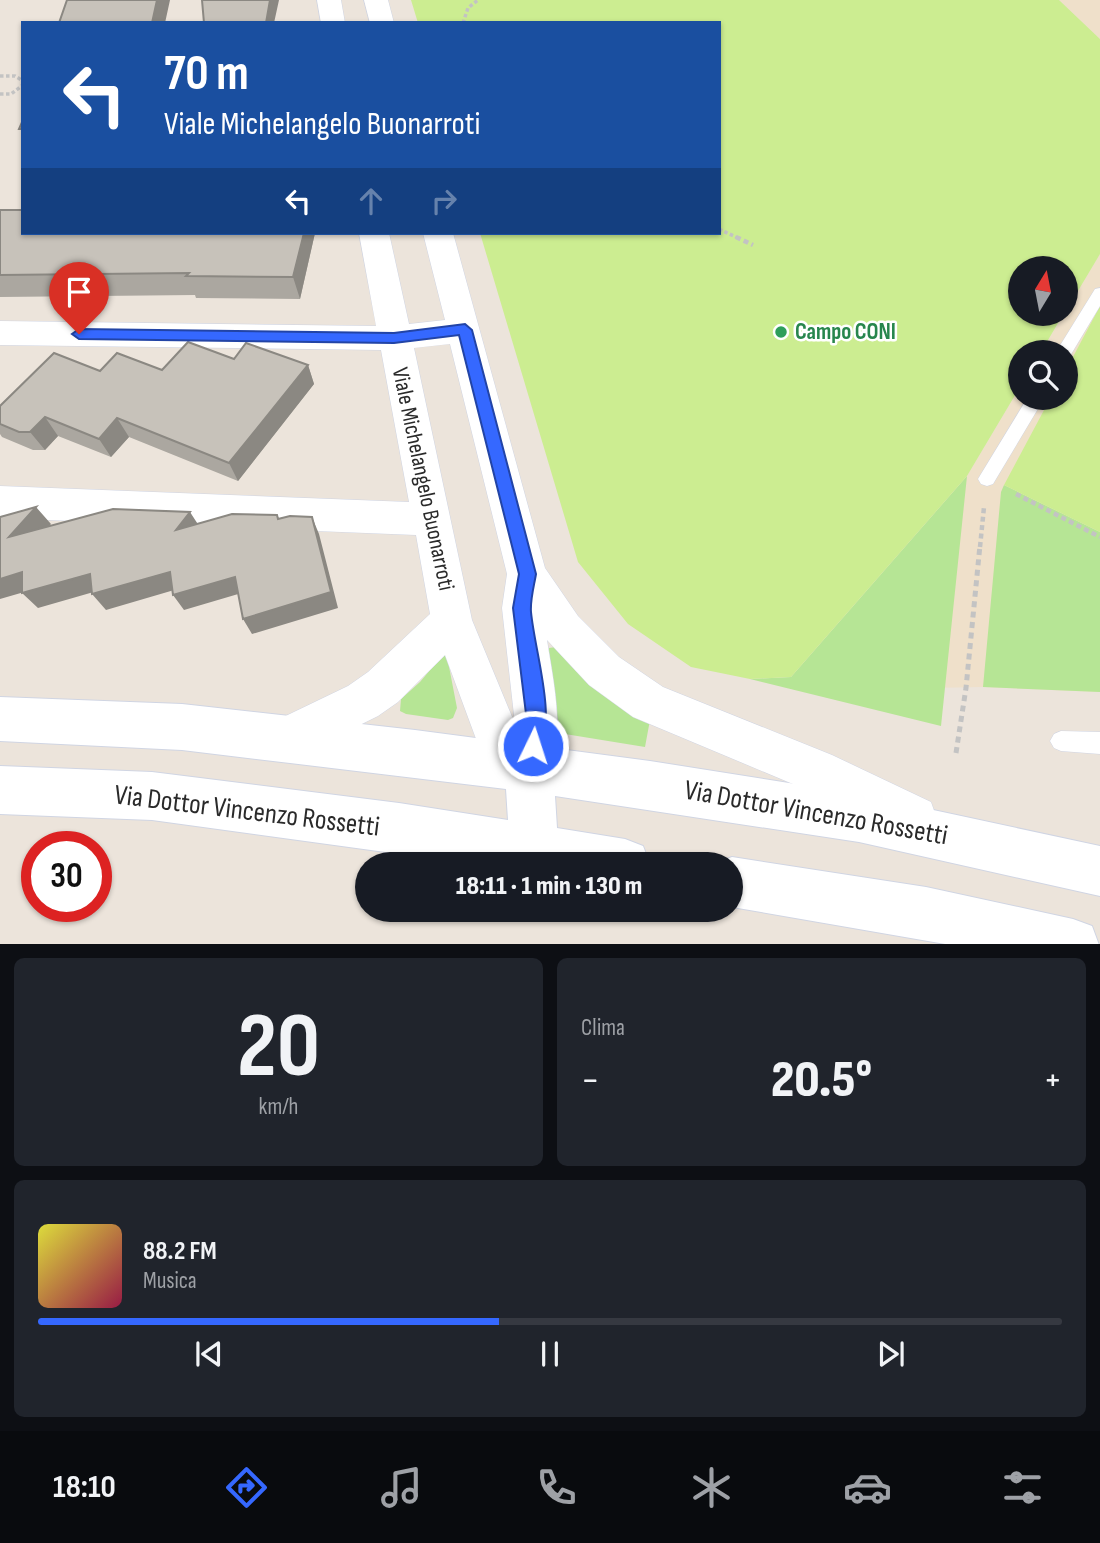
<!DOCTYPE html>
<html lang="it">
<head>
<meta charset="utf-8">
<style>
	body { margin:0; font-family:"Sofia Sans Condensed",sans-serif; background:#20242c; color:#f1f3f6; height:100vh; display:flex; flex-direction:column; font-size:26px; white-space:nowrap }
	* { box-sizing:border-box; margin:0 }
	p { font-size:23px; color:#9ea1a6 }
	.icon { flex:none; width:38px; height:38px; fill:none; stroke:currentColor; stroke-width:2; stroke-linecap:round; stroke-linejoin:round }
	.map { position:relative; height:944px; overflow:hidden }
	.drawer { display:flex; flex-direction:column; gap:14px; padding:14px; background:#0d0f14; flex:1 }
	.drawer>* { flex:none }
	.guide { position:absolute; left:21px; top:21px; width:700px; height:214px; border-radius:0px; box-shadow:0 2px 5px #0004; background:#1a4fa0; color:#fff; overflow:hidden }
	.needle { width:46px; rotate:10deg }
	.fabs { position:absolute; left:1008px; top:256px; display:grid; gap:14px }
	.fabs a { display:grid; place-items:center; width:70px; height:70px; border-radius:50%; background:#171b24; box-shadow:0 2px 5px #0004; font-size:35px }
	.speed { position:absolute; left:21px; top:831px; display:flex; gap:14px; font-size:35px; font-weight:700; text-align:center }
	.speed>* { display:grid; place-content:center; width:91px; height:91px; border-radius:50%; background:#171b24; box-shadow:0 2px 5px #0004; line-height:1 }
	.speed .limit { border:10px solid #d22; background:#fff; color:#111 }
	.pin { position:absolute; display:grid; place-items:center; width:60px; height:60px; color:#fff; margin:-72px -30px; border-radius:50% 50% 50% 0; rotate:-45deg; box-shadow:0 0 7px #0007 }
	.pin .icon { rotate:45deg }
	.me { position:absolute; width:77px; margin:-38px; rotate:4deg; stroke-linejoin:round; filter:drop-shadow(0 0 5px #0008) }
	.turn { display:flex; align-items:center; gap:24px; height:147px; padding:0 28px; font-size:32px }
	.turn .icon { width:91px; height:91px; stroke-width:2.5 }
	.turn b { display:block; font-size:49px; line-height:60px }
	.lanes { display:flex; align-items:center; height:66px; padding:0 28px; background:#0003; justify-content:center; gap:35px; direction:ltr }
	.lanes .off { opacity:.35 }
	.big { font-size:52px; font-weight:800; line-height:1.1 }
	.drawer .widget { flex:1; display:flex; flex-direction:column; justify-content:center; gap:10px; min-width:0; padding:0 24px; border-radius:10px; background:#20242c }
	.drawer .dial { align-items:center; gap:0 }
	.dial b { font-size:91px; line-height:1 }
	.song { display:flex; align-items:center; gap:21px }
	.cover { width:84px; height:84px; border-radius:10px; background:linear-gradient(135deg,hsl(60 70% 55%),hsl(340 70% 35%)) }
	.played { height:7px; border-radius:4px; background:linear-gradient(90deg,#3568ff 45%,#363941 45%) }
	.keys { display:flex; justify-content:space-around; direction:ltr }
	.heat { display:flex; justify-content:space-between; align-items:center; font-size:38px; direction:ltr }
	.drawer .tiles { flex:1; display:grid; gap:14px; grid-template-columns:1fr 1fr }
	.widget:last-child { grid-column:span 2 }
	.trip { position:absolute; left:355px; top:852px; width:388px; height:70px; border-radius:35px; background:#171b24; box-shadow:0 2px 5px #0004; font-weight:800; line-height:70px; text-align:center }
	.tab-bar { display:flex; height:112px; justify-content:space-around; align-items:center; background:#090b0e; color:#9ea1a6 }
	.tab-bar .icon { width:49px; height:49px }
	.tab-bar .selected { color:#3568ff }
	.tab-bar b { font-size:32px; color:#f1f3f6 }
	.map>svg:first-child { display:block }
	.education { fill:#efe0ca }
	.green { fill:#b6e595 }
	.pitch { fill:#cced91 }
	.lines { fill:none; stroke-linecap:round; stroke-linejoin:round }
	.service-casing { stroke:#d0d5e3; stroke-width:1 }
	.minor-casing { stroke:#d0d5e3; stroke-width:1 }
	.tertiary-casing { stroke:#d0d5e3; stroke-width:2 }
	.path-far2 { stroke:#c3c3c3; stroke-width:3.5; stroke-dasharray:3.5 2.5; stroke-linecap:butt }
	.path-far1 { stroke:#c3c3c3; stroke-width:4.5; stroke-dasharray:5 3.5; stroke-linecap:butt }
	.path { stroke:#c3c3c3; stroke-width:5; stroke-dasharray:6 4.5; stroke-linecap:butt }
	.service { fill:#fff; fill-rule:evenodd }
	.minor { fill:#fff; fill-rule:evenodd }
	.tertiary { fill:#fff; fill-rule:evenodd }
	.wall { fill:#aba7a0 }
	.shaded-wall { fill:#8b8882 }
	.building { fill:#c7c2ba; stroke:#8b8882; stroke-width:2 }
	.route { fill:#3568ff; stroke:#2244a6; stroke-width:2 }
	.leisure-dot { fill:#2e9e5b; stroke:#fff; stroke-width:2.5 }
	.labels { text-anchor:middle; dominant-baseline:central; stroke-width:5; stroke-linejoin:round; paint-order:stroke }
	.leisure-label { font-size:23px; font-weight:bold; fill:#27864d; stroke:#fff; text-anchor:start }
	.street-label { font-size:23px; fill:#2a2a2a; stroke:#fff }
	.near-street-label { font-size:28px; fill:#2a2a2a; stroke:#fff }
</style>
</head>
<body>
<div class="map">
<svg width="1100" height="945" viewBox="0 0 1100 945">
	<rect width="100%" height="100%" fill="#ece4db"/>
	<path class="education" d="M 1059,0 L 1100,0 L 1100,39 Z
		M 1100,254 L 1100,692 L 983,687 L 931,688 L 791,677 L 967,476 L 1020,387 L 1020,397 L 1066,397 L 1066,352 L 1041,352 Z"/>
	<path class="green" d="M 967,476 L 941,726 L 750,679 L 791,677 Z
		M 1004,485 L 1100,532 L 1100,692 L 983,687 L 1001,492 Z
		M 556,647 L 650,720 L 645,747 L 565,734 L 558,720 L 545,658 L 549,648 Z
		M 446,651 L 457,708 L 453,718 L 448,720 L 406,714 L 400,711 L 401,699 L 420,682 Z"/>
	<path class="pitch" d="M 411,0 L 1059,0 L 1100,39 L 1100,254 L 1066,311 L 1066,268 L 1020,268 L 1020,313 L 1064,313 L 1041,352 L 1020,352 L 1020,387 L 967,476 L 791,677 L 750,679 L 691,667 L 628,624 L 578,562 L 480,233 L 719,233 L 719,23 L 418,23 Z
		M 1100,306 L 1100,532 L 1004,485 L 1051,397 L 1066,397 L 1066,370 Z"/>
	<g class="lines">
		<g class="service-casing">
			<path id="service" d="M 1100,288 L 1100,306 L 1070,356 L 1066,357 L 1066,352 L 1056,352 L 1095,289 Z
				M 1028,397 L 1045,397 L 993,484 L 987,486 L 981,484 L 978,479 L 981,474 Z
				M 1061,731 L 1100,732 L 1100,754 L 1061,751 L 1054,748 L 1050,741 L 1054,734 Z"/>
		</g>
		<g class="minor-casing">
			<path id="minor" d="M 317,0 L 341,0 L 345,23 L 321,23 Z
				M 364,0 L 388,0 L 394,23 L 370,23 Z
				M 359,233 L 389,233 L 409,324 L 445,320 L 423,233 L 453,233 L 545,568 L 578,616 L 619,657 L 663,687 L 832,755 L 931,802 L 937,819 L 931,836 L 914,842 L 800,787 L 633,717 L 589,685 L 547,640 C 555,692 566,735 545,785 L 529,792 L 513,785 L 482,755 L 445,655 L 398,702 L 378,716 L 285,762 L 269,756 L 263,740 L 269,724 L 348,686 L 368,672 L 430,614 L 416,535 L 0,518 L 0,486 L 409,502 L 381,350 L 0,345 L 0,321 L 376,326 ZM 450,344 L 507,574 L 502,608 L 515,724 L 472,620 L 414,348 Z"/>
		</g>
		<g class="tertiary-casing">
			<path id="tertiary" d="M 0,697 L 182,704 L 415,730 L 650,761 L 859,794 L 1100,846 L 1100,896 L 859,842 L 555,796 L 557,828 L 625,839 L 643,846 L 650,864 L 473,864 L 152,820 L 0,814 L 0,766 L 152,772 L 399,803 L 508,820 L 506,789 L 182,750 L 0,741 Z
				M 732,857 L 926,887 L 1073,919 L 1092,926 L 1099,945 L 951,945 L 732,907 L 732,864 L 714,864 Z"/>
		</g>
		<path class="path-far2" d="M 463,23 L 468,8 L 478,0
			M 0,76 L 15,76 L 23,81
			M 0,94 L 11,94 L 23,85
			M 719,229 L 740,239"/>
		<path class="path-far1" d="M 736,237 L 753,245
			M 1016,494 L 1100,537
			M 980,547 L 984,507"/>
		<path class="path" d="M 956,753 L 966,688 L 980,545"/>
		<use href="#service" class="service"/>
		<use href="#minor" class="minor"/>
		<use href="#tertiary" class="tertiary"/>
	</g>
	<path class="wall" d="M 0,210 L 23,233 L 315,233 L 300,299 L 196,298 L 195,295 L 0,297 Z
		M 234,359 L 308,365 L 314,384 L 238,481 L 129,437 L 111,457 L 58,436 L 45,450 L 33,450 L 2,437 L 0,434 L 0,406 L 100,371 L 162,370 Z"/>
	<path class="shaded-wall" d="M 157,0 L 170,0 L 165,23 L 152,23 Z
		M 270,0 L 279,0 L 274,23 L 266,23 Z
		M 304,233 L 315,233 L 300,299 L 293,277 Z
		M 308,365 L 314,384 L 238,481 L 229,463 Z
		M 45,417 L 58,436 L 45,450 L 30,432 Z
		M 117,418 L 129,437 L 111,457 L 99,439 Z
		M 36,507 L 51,524 L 25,554 L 9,537 Z
		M 190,512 L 201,529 L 176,530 Z
		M 312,517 L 319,534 L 338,608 L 252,634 L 243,619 Z
		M 22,572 L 38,588 L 0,599 L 0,579 Z
		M 170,572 L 181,588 L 106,610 L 92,594 Z
		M 90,574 L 104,589 L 38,608 L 22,593 Z
		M 235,577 L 245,592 L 184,610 L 173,595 Z"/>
	<path class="building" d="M 67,0 L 157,0 L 152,23 L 59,23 Z
		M 202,0 L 270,0 L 266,23 L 204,23 Z
		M 23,120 L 23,129 L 19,129 Z
		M 23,209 L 23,233 L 304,233 L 293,277 L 186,276 L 189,273 L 0,275 L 0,210 L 22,210 Z
		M 188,342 L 234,359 L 246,343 L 308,365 L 229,463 L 117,418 L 99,439 L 45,417 L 30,432 L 19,432 L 0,424 L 0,406 L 54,353 L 100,371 L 117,353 L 162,370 Z
		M 36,507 L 9,537 L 113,509 L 190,512 L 176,530 L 232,514 L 277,515 L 278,519 L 290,516 L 312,517 L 331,592 L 243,619 L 235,577 L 173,595 L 170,572 L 92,594 L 90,574 L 22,593 L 22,572 L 0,579 L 0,517 Z"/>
	<path class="route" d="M 465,324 L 472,330 L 536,574 C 534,586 530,600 531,612 C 535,653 556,714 540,752 L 533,755 L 526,752 L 523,746 L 527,722 L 513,608 L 519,574 L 459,335 L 394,343 L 79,339 L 72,334 L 79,329 L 394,333 Z"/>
	<circle class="leisure-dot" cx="781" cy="332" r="7"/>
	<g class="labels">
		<g class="leisure-label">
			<text x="795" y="332">Campo CONI</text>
		</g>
		<g class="street-label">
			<text transform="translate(423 479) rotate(78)">Viale Michelangelo Buonarroti</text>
		</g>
		<g class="near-street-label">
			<text transform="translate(247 811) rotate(7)">Via Dottor Vincenzo Rossetti</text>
			<text transform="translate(816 813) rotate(10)">Via Dottor Vincenzo Rossetti</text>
		</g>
	</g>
</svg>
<div class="fabs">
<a><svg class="needle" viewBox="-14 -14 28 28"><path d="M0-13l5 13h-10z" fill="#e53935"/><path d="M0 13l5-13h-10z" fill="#9ea1a6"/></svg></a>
<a><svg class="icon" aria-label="search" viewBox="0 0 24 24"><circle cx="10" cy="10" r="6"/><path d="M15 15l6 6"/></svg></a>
</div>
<div class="speed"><div class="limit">30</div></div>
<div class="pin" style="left:79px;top:334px;background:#d93025"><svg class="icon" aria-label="arrive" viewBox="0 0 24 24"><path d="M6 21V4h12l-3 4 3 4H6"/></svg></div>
<svg class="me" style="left:533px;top:746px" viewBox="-20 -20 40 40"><circle r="17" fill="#3568ff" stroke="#fff" stroke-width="3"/><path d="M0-11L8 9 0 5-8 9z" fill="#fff"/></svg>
<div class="trip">18:11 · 1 min · 130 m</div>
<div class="guide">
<div class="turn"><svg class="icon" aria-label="left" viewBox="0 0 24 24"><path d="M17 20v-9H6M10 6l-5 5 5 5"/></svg><div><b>70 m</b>Viale Michelangelo Buonarroti</div></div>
<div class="lanes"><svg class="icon" aria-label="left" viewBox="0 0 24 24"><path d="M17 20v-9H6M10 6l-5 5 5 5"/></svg><svg class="icon off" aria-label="ahead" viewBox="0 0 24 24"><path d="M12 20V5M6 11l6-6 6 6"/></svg><svg class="icon off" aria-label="right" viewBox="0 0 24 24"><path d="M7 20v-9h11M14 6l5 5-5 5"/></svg></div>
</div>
</div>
<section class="drawer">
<div class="tiles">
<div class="widget dial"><b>20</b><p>km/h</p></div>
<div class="widget"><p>Clima</p>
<div class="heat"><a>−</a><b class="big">20.5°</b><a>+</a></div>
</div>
<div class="widget">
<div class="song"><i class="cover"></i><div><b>88.2 FM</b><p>Musica</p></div></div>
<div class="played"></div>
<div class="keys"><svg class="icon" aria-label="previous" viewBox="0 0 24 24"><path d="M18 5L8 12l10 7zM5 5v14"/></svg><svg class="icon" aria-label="pause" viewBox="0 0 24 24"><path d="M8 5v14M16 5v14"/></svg><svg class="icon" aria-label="next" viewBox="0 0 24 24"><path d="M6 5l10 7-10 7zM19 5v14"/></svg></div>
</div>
</div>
</section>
<nav class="tab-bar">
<b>18:10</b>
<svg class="icon selected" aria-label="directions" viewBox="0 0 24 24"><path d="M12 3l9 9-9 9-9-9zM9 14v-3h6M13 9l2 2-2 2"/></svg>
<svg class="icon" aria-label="music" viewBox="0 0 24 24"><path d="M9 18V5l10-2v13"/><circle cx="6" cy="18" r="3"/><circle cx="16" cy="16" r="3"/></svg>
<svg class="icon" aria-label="phone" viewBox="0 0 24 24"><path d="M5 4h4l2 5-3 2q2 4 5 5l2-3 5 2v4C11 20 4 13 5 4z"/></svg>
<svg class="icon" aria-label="climate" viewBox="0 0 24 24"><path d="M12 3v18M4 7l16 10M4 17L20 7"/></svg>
<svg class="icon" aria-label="car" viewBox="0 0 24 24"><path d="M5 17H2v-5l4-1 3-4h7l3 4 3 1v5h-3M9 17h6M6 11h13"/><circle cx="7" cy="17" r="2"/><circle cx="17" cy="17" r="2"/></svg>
<svg class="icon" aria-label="filters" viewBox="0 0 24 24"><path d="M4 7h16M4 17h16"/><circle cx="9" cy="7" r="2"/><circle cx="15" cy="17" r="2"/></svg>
</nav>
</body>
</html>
